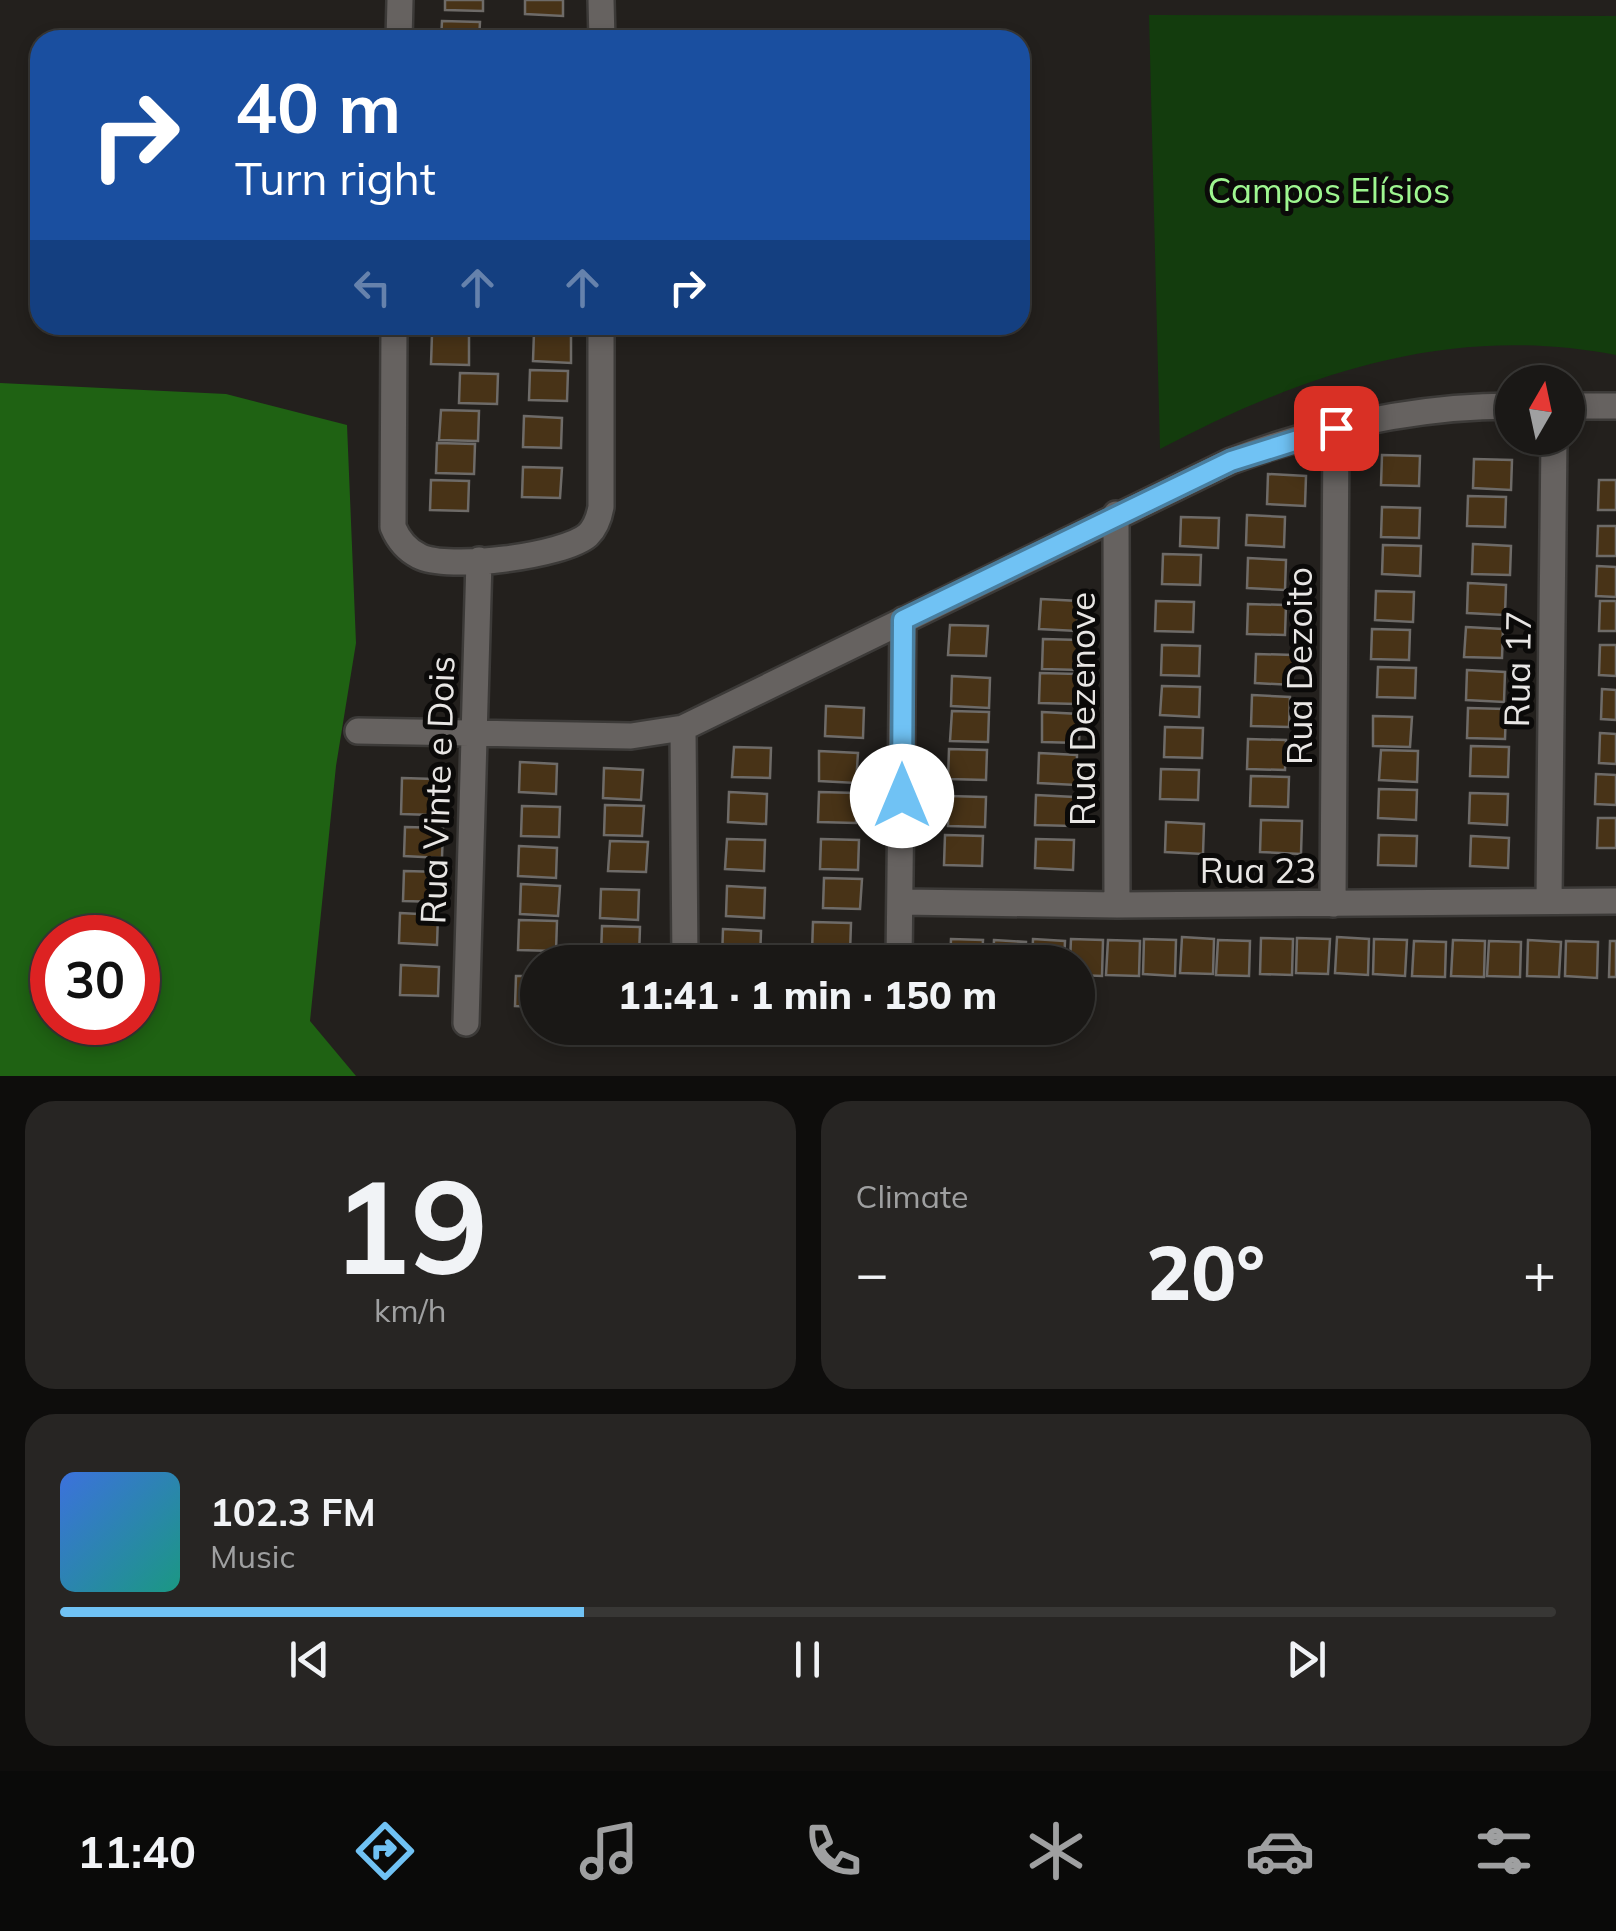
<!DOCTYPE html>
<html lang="en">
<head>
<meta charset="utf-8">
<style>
	body { margin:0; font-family:Mulish,sans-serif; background:#272523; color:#f1f3f6; height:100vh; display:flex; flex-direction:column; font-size:38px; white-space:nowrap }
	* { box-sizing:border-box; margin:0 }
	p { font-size:32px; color:#9fa0a1 }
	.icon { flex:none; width:55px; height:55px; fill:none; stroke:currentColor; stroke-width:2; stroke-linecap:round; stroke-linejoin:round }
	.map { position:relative; height:1076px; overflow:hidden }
	.side { display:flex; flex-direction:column; gap:25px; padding:25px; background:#0e0d0c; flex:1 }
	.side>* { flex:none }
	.banner { position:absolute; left:30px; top:30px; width:1000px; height:305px; border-radius:30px; box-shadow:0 5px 15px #0003,0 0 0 2px #383735; background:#1a4fa0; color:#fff; overflow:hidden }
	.needle { width:65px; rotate:9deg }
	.buttons { position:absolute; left:1495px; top:365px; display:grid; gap:20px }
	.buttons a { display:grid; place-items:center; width:90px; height:90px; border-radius:50%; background:#1a1816; box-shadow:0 5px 15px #0003,0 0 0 2px #383735; font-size:50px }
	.speed { position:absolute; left:30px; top:915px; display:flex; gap:20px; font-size:50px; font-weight:700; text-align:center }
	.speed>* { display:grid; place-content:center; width:130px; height:130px; border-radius:50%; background:#1a1816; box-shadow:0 5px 15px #0003,0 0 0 2px #383735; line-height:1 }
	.speed .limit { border:15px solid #d22; background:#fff; color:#111 }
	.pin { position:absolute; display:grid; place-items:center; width:85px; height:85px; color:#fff; margin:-42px; border-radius:20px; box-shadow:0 5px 15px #0006 }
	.me { position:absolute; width:110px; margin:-55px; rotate:0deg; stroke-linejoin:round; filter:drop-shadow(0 0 8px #0008) }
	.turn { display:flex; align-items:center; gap:35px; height:210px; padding:0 40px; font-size:45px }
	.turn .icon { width:130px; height:130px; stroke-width:2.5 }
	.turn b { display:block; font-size:70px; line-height:85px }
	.lanes { display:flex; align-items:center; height:95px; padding:0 40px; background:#0003; justify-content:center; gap:50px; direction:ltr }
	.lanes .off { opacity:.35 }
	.big { font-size:75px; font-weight:800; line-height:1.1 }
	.side .card { flex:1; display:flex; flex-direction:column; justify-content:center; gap:15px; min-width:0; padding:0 35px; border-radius:30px; background:#272523 }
	.side .dial { align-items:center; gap:0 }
	.dial b { font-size:130px; line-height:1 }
	.song { display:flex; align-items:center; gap:30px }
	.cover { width:120px; height:120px; border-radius:15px; background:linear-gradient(135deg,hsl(220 70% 55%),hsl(170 70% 35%)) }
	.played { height:10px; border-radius:5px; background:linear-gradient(90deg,#70c2f4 35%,#383735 35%) }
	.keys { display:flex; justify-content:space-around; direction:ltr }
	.heat { display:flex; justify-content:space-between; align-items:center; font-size:55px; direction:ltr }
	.side .tiles { flex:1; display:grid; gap:25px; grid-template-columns:1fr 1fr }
	.card:last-child { grid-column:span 2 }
	.trip { position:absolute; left:520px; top:945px; width:575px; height:100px; border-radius:50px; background:#1a1816; box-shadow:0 5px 15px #0003,0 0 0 2px #383735; font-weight:800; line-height:100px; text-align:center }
	.tabs { display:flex; height:160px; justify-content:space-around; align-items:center; background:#0a0a09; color:#9fa0a1 }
	.tabs .icon { width:70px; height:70px }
	.tabs .active { color:#70c2f4 }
	.tabs b { font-size:45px; color:#f1f3f6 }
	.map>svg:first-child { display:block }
	.green { fill:#133c0d }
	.forest { fill:#1f6213; fill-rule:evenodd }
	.building { fill:#483317; stroke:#6e6b68; stroke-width:2.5 }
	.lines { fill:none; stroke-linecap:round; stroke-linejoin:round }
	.minor-casing { stroke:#3c3a38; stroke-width:30 }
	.minor { stroke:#666260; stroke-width:25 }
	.route-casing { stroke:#497e9f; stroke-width:25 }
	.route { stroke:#70c2f4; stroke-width:18 }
	.labels { text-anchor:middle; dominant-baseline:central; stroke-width:10; stroke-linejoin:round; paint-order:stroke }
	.park-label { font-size:35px; fill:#9ef690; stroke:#0b0a09 }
	.street-label { font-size:35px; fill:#e8e6e4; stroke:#0b0a09 }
</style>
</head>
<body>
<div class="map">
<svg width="1616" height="1076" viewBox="0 0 1616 1076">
	<rect width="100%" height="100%" fill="#23201d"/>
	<path class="green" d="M 1149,15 L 1616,16 L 1616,355 C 1450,323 1305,373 1160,449 Z"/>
	<path class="forest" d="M 0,383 L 226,394 L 347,425 L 356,643 L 336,766 L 310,1021 L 356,1076 L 0,1076 ZM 52,938 L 138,938 L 138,1022 L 52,1022 Z"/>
	<path class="building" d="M 445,0 L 483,0 L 483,11 L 445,10 Z
		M 525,0 L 563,0 L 563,16 L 525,14 Z
		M 442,21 L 480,22 L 479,40 L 441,40 Z
		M 527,30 L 564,31 L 564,40 L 526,40 Z
		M 534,332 L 571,333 L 571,363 L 533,361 Z
		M 432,334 L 469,335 L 469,365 L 431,364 Z
		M 530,370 L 568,371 L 567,401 L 529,400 Z
		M 460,373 L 498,374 L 497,404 L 459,403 Z
		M 441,410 L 479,411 L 478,441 L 439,440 Z
		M 524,416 L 562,418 L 561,448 L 523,447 Z
		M 437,443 L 475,444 L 474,474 L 436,473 Z
		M 1382,455 L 1420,456 L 1419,486 L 1381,485 Z
		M 1474,459 L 1512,460 L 1511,490 L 1473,488 Z
		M 523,467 L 562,468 L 560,498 L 522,497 Z
		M 1268,474 L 1306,476 L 1305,506 L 1267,504 Z
		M 431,480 L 469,481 L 468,511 L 430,510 Z
		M 1599,480 L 1616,480 L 1616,510 L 1598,510 Z
		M 1468,496 L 1506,497 L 1505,527 L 1467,526 Z
		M 1382,507 L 1420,508 L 1419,538 L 1381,537 Z
		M 1247,515 L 1285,517 L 1284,547 L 1246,545 Z
		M 1181,517 L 1219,518 L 1218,548 L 1180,546 Z
		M 1598,526 L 1616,526 L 1616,556 L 1597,556 Z
		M 1473,544 L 1511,546 L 1510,575 L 1472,574 Z
		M 1383,545 L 1421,546 L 1420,576 L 1382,574 Z
		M 1163,554 L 1201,555 L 1200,585 L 1162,584 Z
		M 1248,558 L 1286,560 L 1285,590 L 1247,588 Z
		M 1597,566 L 1616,567 L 1616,597 L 1596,596 Z
		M 1468,583 L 1506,585 L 1505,615 L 1467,613 Z
		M 1376,591 L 1414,592 L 1413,622 L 1375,620 Z
		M 1041,599 L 1079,601 L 1077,631 L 1039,629 Z
		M 1156,601 L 1194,602 L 1193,632 L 1155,631 Z
		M 1600,601 L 1616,601 L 1616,631 L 1599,631 Z
		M 1248,604 L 1286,605 L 1285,635 L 1247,634 Z
		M 950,625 L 988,626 L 986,656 L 948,655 Z
		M 1466,627 L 1503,629 L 1502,658 L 1464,657 Z
		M 1372,629 L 1410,630 L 1409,660 L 1371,659 Z
		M 1043,639 L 1081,640 L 1080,670 L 1042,669 Z
		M 1162,645 L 1200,646 L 1199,676 L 1161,675 Z
		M 1600,645 L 1616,645 L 1616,676 L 1599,675 Z
		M 1256,654 L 1294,655 L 1293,685 L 1255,683 Z
		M 1378,667 L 1416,668 L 1415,698 L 1377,697 Z
		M 1467,670 L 1505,672 L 1504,702 L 1466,700 Z
		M 1040,673 L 1078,674 L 1077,704 L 1039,703 Z
		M 952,676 L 990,678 L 989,708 L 951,706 Z
		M 1162,686 L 1200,687 L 1199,717 L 1160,715 Z
		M 1602,689 L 1616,690 L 1616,720 L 1601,719 Z
		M 1252,695 L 1290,697 L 1289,727 L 1251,726 Z
		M 826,706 L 864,708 L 863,738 L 825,736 Z
		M 1468,708 L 1506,709 L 1505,739 L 1467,738 Z
		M 952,711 L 989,712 L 988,742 L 950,741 Z
		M 1042,712 L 1080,714 L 1079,743 L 1042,742 Z
		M 1373,716 L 1412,717 L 1410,747 L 1373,746 Z
		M 1165,727 L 1203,728 L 1202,758 L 1164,757 Z
		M 1600,733 L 1616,734 L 1616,764 L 1599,763 Z
		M 1248,739 L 1286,740 L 1285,770 L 1247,769 Z
		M 1471,746 L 1509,747 L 1508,777 L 1470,776 Z
		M 734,747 L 771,748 L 770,778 L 732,777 Z
		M 949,749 L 987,750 L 986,780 L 948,779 Z
		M 1381,750 L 1418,751 L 1417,782 L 1379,780 Z
		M 819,751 L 858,753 L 856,783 L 819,781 Z
		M 1039,753 L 1077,755 L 1076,785 L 1038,783 Z
		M 520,762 L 557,764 L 556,794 L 519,792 Z
		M 604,768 L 643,770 L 641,800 L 603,798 Z
		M 1161,769 L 1199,770 L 1198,800 L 1160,799 Z
		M 1596,774 L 1616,775 L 1616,805 L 1595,804 Z
		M 1251,776 L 1289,777 L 1288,807 L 1250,806 Z
		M 402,778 L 434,779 L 433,815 L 401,814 Z
		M 1379,789 L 1417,790 L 1416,820 L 1378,818 Z
		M 729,792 L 767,794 L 766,824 L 728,822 Z
		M 819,792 L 857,793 L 856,823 L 818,822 Z
		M 1470,793 L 1508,794 L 1507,825 L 1469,823 Z
		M 1036,795 L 1074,797 L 1073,826 L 1035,825 Z
		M 948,796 L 986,797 L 985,827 L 948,826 Z
		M 605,805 L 644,806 L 642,836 L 604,835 Z
		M 522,806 L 560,807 L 559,837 L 521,836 Z
		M 1598,818 L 1616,818 L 1616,848 L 1597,848 Z
		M 1261,820 L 1302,821 L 1301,854 L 1260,852 Z
		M 1166,822 L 1204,824 L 1203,854 L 1165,852 Z
		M 405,827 L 443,828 L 442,858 L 404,856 Z
		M 945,835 L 983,836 L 982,866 L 944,865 Z
		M 1379,835 L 1417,836 L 1416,866 L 1378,865 Z
		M 1471,836 L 1509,838 L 1508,868 L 1470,866 Z
		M 727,839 L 765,840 L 764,871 L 725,869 Z
		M 821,839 L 859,840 L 858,870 L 820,869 Z
		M 1036,839 L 1074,840 L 1073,870 L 1035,868 Z
		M 610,841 L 648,842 L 646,872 L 608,871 Z
		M 519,846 L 557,848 L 556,878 L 518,876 Z
		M 404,871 L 442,872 L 441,902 L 403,901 Z
		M 824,878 L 862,879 L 860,909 L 823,908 Z
		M 521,884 L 560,886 L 558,916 L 520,914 Z
		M 727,886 L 765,888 L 764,918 L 726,916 Z
		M 601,889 L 639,890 L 638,920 L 600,918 Z
		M 400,913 L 438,915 L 437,945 L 399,943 Z
		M 519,920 L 557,921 L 556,951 L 518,950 Z
		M 813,922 L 851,923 L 850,953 L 812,952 Z
		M 602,926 L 640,927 L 639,957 L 601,956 Z
		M 723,929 L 761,931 L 760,960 L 722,959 Z
		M 1182,937 L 1214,939 L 1213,974 L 1180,973 Z
		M 1337,937 L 1369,939 L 1368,975 L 1335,973 Z
		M 1261,938 L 1293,939 L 1292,975 L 1260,974 Z
		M 1297,938 L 1330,939 L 1328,974 L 1296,973 Z
		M 951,939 L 983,940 L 982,962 L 950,962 Z
		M 1033,939 L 1065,941 L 1064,962 L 1032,962 Z
		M 1071,939 L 1103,940 L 1102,976 L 1078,975 L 1078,962 L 1070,962 Z
		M 1144,939 L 1176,940 L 1175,976 L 1143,974 Z
		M 1374,939 L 1407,940 L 1405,976 L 1373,974 Z
		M 994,940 L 1026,942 L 1025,962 L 993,962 Z
		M 1108,940 L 1140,941 L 1139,976 L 1106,975 Z
		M 1218,940 L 1250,941 L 1249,976 L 1216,975 Z
		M 1453,940 L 1485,941 L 1484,977 L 1451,976 Z
		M 1528,940 L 1561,942 L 1559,977 L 1527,976 Z
		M 1414,941 L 1446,942 L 1445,977 L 1412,976 Z
		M 1489,941 L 1521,942 L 1520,977 L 1487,976 Z
		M 1566,941 L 1598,942 L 1597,978 L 1565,976 Z
		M 1610,941 L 1616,941 L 1616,977 L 1609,977 Z
		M 401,965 L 439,967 L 438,996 L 400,995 Z
		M 516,976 L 538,976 L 538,1007 L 515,1006 Z"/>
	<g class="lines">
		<g class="minor-casing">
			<path id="minor" d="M 601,0 L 602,40
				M 399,40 L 400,0
				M 394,325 L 393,527 C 398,539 407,550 419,556 C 447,571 564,556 588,535 C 596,527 599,518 601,507 L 601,325
				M 1568,406 L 1616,406
				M 1116,514 L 1117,905
				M 683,728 L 685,962
				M 358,731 L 631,736 L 683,728 L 1231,461 C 1322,427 1415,406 1512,406
				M 1549,900 L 1554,438
				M 901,902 L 1117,905 L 1616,901
				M 1333,904 L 1336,428
				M 899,962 L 903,620
				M 466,1023 L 479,560
				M 686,1028 L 686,1030"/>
		</g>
		<use href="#minor" class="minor"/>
	</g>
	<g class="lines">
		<g class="route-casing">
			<path id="route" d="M 902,796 L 903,620 L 1231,461 L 1336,428"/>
		</g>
		<use href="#route" class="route"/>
	</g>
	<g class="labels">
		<g class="park-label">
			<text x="1329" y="190">Campos Elísios</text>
		</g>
		<g class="street-label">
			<text transform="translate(1299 666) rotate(-90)">Rua Dezoito</text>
			<text transform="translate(1517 669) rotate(-89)">Rua 17</text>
			<text transform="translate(1082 709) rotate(-90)">Rua Dezenove</text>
			<text transform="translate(437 790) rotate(-88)">Rua Vinte e Dois</text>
			<text x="1258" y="870">Rua 23</text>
		</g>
	</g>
</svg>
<div class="buttons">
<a><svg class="needle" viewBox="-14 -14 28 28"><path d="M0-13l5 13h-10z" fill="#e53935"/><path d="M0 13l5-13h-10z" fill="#9fa0a1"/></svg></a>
</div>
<div class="speed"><div class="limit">30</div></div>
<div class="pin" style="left:1336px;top:428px;background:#d93025"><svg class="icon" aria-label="arrive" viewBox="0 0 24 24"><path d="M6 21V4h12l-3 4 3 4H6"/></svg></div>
<svg class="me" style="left:902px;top:796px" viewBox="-20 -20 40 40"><circle r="19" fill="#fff"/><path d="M0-13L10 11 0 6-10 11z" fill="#70c2f4"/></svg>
<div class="trip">11:41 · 1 min · 150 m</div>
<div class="banner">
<div class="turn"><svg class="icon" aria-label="right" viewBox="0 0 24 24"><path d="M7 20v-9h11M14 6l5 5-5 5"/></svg><div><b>40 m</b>Turn right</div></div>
<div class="lanes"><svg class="icon off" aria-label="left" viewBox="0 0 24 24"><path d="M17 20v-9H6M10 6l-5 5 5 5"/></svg><svg class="icon off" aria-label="ahead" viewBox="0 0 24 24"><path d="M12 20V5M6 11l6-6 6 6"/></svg><svg class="icon off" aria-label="ahead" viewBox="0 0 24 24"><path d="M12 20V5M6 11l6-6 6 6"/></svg><svg class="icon" aria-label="right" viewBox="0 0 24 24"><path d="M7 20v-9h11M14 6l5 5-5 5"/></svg></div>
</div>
</div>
<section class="side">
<div class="tiles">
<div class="card dial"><b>19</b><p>km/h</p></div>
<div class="card"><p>Climate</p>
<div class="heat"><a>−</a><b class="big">20°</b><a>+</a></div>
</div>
<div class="card">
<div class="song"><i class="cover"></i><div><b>102.3 FM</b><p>Music</p></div></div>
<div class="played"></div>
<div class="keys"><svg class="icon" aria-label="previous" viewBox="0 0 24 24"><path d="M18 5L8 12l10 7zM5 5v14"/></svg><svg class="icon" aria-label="pause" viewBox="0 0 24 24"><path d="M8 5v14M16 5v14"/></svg><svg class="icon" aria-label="next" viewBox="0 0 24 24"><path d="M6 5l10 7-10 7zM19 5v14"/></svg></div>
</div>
</div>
</section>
<nav class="tabs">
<b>11:40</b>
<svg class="icon active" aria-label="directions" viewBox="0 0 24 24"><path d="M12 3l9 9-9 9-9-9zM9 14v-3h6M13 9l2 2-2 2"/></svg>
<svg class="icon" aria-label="music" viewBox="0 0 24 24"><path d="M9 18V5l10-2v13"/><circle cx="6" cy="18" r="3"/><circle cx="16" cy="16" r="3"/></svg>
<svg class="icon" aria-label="phone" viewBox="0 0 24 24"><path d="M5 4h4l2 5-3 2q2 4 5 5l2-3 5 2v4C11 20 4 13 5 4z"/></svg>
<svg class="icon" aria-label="climate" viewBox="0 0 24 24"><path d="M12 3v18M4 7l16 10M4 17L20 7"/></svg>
<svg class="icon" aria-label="car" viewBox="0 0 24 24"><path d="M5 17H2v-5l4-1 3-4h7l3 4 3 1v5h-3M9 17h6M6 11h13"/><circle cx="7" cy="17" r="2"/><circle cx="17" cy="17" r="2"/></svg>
<svg class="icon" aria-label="filters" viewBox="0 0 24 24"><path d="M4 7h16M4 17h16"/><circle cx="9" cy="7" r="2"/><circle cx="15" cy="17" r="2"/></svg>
</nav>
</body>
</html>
